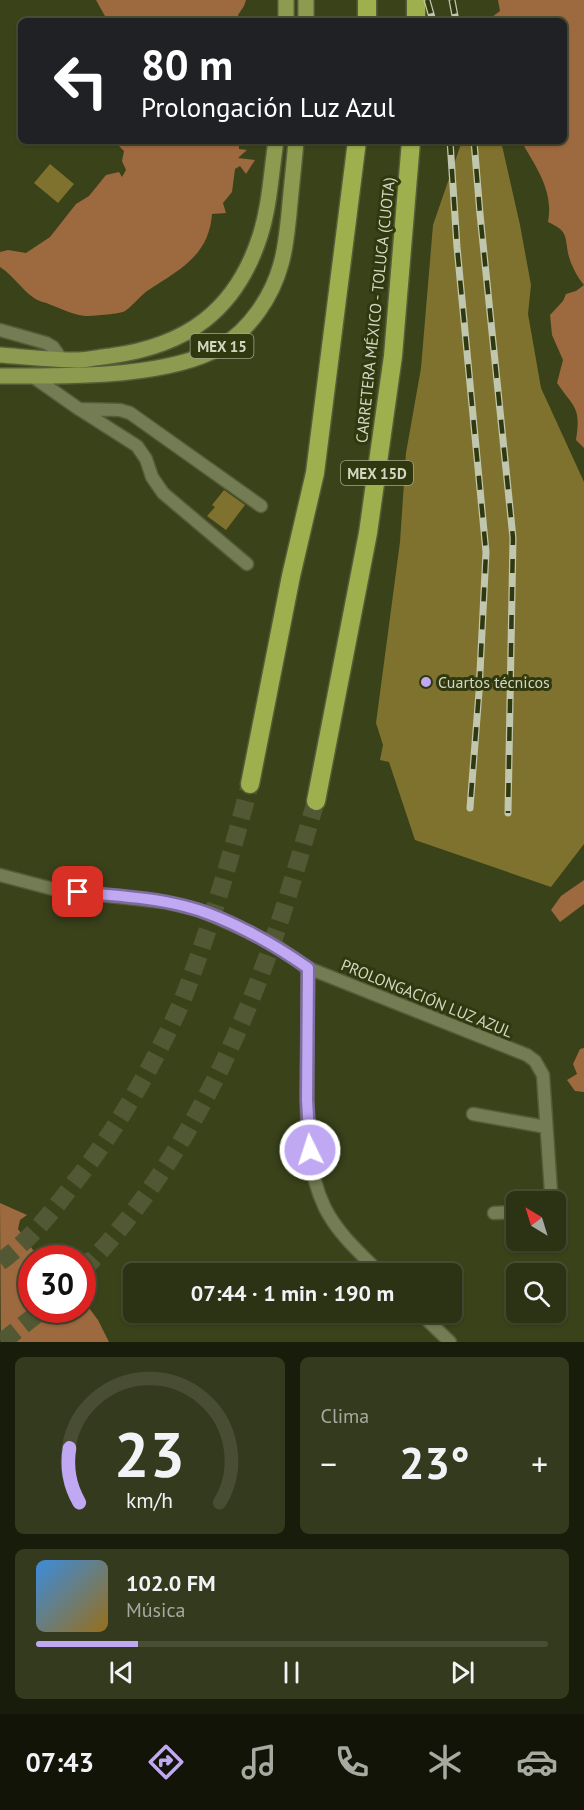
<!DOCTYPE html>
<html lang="es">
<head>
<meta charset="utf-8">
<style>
	body { margin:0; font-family:"PT Sans",sans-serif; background:#343a1d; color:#f1f3f6; height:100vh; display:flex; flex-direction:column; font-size:22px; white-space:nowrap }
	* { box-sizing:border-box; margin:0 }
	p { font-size:20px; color:#a6aaa0 }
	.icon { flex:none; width:33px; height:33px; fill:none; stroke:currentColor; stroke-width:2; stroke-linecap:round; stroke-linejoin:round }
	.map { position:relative; height:1342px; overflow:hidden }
	.drawer { display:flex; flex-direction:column; gap:15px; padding:15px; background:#181c0b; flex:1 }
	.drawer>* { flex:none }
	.guide { position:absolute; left:18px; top:18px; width:549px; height:126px; border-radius:9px; box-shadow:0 2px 4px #0004,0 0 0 2px #484d34; background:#202124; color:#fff; overflow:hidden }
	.needle { width:39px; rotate:322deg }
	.controls { position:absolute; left:506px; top:1191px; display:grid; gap:12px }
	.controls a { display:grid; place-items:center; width:60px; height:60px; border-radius:9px; background:#2c3214; box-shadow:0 2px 4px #0004,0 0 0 2px #484d34; font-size:30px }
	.speed { position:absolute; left:18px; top:1245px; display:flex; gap:12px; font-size:30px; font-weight:700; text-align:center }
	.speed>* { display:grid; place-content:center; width:78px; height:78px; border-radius:50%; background:#2c3214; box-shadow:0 2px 4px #0004,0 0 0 2px #484d34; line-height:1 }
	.speed .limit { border:9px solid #d22; background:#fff; color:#111 }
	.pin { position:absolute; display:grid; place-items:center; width:51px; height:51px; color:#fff; margin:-26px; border-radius:12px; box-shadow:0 3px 9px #0006 }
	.me { position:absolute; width:66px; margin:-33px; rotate:356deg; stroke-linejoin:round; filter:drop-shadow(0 0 4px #0008) }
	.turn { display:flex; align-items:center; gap:21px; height:126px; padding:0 24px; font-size:27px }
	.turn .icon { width:78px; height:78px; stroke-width:2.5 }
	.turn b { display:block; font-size:42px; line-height:51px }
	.big { font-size:45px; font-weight:700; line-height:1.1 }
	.drawer .card { flex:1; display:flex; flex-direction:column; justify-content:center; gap:9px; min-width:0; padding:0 21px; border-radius:9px; background:#343a1d }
	.drawer .dial { align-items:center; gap:0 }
	.dial svg { height:156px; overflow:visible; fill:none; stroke:#484d34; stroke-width:7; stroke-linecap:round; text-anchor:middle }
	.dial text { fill:#f1f3f6; stroke:none }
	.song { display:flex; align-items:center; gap:18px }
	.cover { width:72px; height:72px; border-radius:9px; background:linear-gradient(135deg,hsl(210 70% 55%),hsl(40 70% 35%)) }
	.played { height:6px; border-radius:3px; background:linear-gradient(90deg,#c0a8f3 20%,#484d34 20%) }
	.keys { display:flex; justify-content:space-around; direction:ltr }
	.heat { display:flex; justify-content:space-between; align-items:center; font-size:33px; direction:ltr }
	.drawer .tiles { flex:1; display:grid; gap:15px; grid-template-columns:1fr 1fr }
	.card:last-child { grid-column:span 2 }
	.trip { position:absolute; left:123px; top:1263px; width:339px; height:60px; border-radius:9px; background:#2c3214; box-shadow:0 2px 4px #0004,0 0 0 2px #484d34; font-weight:700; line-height:60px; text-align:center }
	.tabs { display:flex; height:96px; justify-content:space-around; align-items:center; background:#121408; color:#a6aaa0 }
	.tabs .icon { width:42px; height:42px }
	.tabs .current { color:#c0a8f3 }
	.tabs b { font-size:27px; color:#f1f3f6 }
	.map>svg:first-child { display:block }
	.forest { fill:#9d693f }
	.building { fill:#7f722f }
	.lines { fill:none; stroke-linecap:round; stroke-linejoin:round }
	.motorway-tunnel { stroke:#515833; stroke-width:18; stroke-dasharray:18 9; stroke-linecap:butt }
	.minor-casing { stroke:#565c3a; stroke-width:15 }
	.primary-casing { stroke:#565c3a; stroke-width:18 }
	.motorway-casing { stroke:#565c3a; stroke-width:21 }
	.minor { stroke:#737c52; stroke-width:12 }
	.primary { stroke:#8c9b4f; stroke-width:15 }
	.motorway { stroke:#9db04d; stroke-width:18 }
	.rail-casing { stroke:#c1c7af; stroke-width:7 }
	.rail { stroke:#30380f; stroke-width:4.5; stroke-dasharray:14; stroke-linecap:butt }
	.route-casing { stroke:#7d6d9e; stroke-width:15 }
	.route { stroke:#c0a8f3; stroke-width:10 }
	.poi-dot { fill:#c0a8f3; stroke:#30380f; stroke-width:2 }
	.labels { text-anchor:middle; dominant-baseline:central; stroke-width:6; stroke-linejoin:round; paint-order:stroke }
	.shield { fill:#30380f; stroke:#a1a78c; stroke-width:1.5 }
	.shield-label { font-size:15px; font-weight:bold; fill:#d1d7c1 }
	.street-label { font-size:16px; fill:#d1d7c1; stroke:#30380f }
	.poi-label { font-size:16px; fill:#d1d7c1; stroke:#30380f; text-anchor:start }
</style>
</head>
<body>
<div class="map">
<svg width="584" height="1342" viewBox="0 0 584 1342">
	<rect width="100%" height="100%" fill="#3a421a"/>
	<path class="forest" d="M 96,0 L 246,0 L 244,6 L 238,15 L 241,21 L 106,21 L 106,18 Z
		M 498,0 L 584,0 L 584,448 L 576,440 C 581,407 575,409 557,383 L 563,360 L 552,335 L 550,315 L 563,301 L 566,294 L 576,291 L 584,285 C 577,277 570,263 568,253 C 565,234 567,231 548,222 C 554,191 536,167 521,141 L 564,141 L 564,21 L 494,21 L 492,17 L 500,11 Z
		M 120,141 L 239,141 L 239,149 L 247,150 L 238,158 L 255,160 L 246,174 L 240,166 L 235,169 L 232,192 L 223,203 L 226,213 L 212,214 C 209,256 179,270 147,291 C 140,296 130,309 123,312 C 117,314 92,316 86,316 C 74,315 62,309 51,305 C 46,302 39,302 34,298 C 21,289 14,276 0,267 L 0,252 L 8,250 L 26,253 L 50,237 L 76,204 L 89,196 L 106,175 L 119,172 L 122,177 L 126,170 L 122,161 L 124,151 L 119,146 Z
		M 584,880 L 584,904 L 560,922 L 551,910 L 561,896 Z
		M 584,1048 L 584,1092 L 575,1091 L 567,1080 L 577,1074 L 573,1064 L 580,1049 Z
		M 0,1203 L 27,1215 L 20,1220 L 18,1229 L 33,1250 C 52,1253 74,1248 91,1256 L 83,1267 L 82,1258 L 32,1258 L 32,1310 L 82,1310 L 83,1300 L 98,1320 L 109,1342 L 1,1342 Z"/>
	<path class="building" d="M 462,141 L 501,141 L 520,225 L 531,285 L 528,314 L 541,388 L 584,482 L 584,844 L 551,887 L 415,840 L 389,762 L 380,760 L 383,745 L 376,723 L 400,542 L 406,453 L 421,368 L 433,225 Z
		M 50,164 L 74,184 L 58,203 L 34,183 Z
		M 224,490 L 245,505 L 226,530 L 207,516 L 215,507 L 212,505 Z"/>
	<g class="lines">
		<path class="motorway-tunnel" d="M 0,1262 C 29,1241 52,1212 74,1183 C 115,1132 152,1068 179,1008 C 185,995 190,980 195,966 C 217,906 234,845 250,784
			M 82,1271 C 169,1182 227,1069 269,952 C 287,903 301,851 316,801
			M 2,1342 L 42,1310"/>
		<g class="minor-casing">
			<path id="minor" d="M 0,330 L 46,343 L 53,347 L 62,360
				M 32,376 L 79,409 L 137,446 L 146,459 L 152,477 L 163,493 L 247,564
				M 80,409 L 120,410 L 130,413 L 261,506
				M 0,875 L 57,890 L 164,902 L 199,910 L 249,932 L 276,946 L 308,968 L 527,1055 L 535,1061 L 543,1075 L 551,1192 L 548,1202
				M 308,968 C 307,1002 308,1035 307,1069 C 307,1115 304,1165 325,1208 C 338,1234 361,1254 381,1274
				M 473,1114 L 546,1127
				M 494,1213 L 516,1212
				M 419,1312 L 450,1342"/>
		</g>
		<g class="primary-casing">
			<path id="primary" d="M 286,21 L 286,0
				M 306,21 L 306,0
				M 0,355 C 26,357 52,360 78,360 C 88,360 99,357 110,356 C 186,346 236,311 260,236 C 270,205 271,173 276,141
				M 0,376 C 62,376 166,379 221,347 C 250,329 272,297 281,264 C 286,247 287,231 289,214 C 291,190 294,165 296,141"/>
		</g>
		<g class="motorway-casing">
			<path id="motorway" d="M 367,0 L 367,21
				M 416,21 L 416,0
				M 250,784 L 291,576 L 315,473 L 357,141
				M 316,801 L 368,533 L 393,356 L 411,141"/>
		</g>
		<use href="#minor" class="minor"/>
		<use href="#primary" class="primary"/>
		<use href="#motorway" class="motorway"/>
		<g class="rail-casing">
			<path id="rail" d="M 427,0 L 433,21
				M 452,0 L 456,21
				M 450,141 L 457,247 L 486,552 L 479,692 L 470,808
				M 474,141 L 480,214 L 513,538 L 508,813"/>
		</g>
		<use href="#rail" class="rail"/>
	</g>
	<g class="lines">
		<g class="route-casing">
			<path id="route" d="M 78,892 C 113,896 150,897 184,906 C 225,916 274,944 308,968 L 307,1100 L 310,1150"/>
		</g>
		<use href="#route" class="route"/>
	</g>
	<circle class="poi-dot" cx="426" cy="682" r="6"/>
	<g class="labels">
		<g class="shield">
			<rect x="190.5" y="334" width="63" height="24" rx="4.5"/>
			<rect x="341" y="461" width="72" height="24" rx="4.5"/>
		</g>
		<g class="shield-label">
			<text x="222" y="346">MEX 15</text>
			<text x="377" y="473">MEX 15D</text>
		</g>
		<g class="street-label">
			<text transform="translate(375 310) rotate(-84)">CARRETERA MÉXICO - TOLUCA (CUOTA)</text>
			<text transform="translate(427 998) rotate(22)">PROLONGACIÓN LUZ AZUL</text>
		</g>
		<g class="poi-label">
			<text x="438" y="682">Cuartos técnicos</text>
		</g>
	</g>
</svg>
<div class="controls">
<a><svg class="needle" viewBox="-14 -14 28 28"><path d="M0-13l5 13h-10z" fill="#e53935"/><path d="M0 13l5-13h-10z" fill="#a6aaa0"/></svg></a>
<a><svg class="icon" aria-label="search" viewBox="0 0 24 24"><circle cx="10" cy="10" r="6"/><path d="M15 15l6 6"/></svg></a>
</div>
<div class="speed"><div class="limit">30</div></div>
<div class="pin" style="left:78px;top:892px;background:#d93025"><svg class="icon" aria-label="arrive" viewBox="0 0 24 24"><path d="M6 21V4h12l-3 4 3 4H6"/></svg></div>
<svg class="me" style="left:310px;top:1150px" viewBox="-20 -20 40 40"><circle r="17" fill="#c0a8f3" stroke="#fff" stroke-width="3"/><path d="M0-11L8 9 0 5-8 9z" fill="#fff"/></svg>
<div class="trip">07:44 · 1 min · 190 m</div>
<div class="guide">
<div class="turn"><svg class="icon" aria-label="left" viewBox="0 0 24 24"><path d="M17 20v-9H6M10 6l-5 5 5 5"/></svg><div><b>80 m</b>Prolongación Luz Azul</div></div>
</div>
</div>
<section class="drawer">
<div class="tiles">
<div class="card dial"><svg viewBox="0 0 100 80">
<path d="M14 69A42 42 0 1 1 86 69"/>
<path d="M14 69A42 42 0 0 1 9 41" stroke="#c0a8f3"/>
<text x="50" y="56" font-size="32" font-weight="700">23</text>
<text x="50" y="72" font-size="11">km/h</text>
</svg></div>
<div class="card"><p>Clima</p>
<div class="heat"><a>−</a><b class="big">23°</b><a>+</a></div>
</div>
<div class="card">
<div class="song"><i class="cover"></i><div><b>102.0 FM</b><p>Música</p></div></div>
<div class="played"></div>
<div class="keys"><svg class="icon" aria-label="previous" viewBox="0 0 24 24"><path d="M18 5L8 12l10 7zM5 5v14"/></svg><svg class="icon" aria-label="pause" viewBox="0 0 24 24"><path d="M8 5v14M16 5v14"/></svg><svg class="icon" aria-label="next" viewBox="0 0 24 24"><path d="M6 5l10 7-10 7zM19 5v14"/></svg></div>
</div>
</div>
</section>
<nav class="tabs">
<b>07:43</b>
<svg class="icon current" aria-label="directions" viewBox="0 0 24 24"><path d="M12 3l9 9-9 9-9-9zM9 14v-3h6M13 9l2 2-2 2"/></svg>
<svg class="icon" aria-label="music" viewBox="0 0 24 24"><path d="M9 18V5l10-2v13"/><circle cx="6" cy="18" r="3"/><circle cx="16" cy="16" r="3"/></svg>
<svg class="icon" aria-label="phone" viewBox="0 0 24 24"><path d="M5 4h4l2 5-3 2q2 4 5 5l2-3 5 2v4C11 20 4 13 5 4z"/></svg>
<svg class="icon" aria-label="climate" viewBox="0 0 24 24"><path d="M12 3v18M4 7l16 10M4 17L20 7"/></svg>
<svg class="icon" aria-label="car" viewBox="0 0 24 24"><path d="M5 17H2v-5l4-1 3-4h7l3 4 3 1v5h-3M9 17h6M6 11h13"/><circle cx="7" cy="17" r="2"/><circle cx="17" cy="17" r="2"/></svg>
</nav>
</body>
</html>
